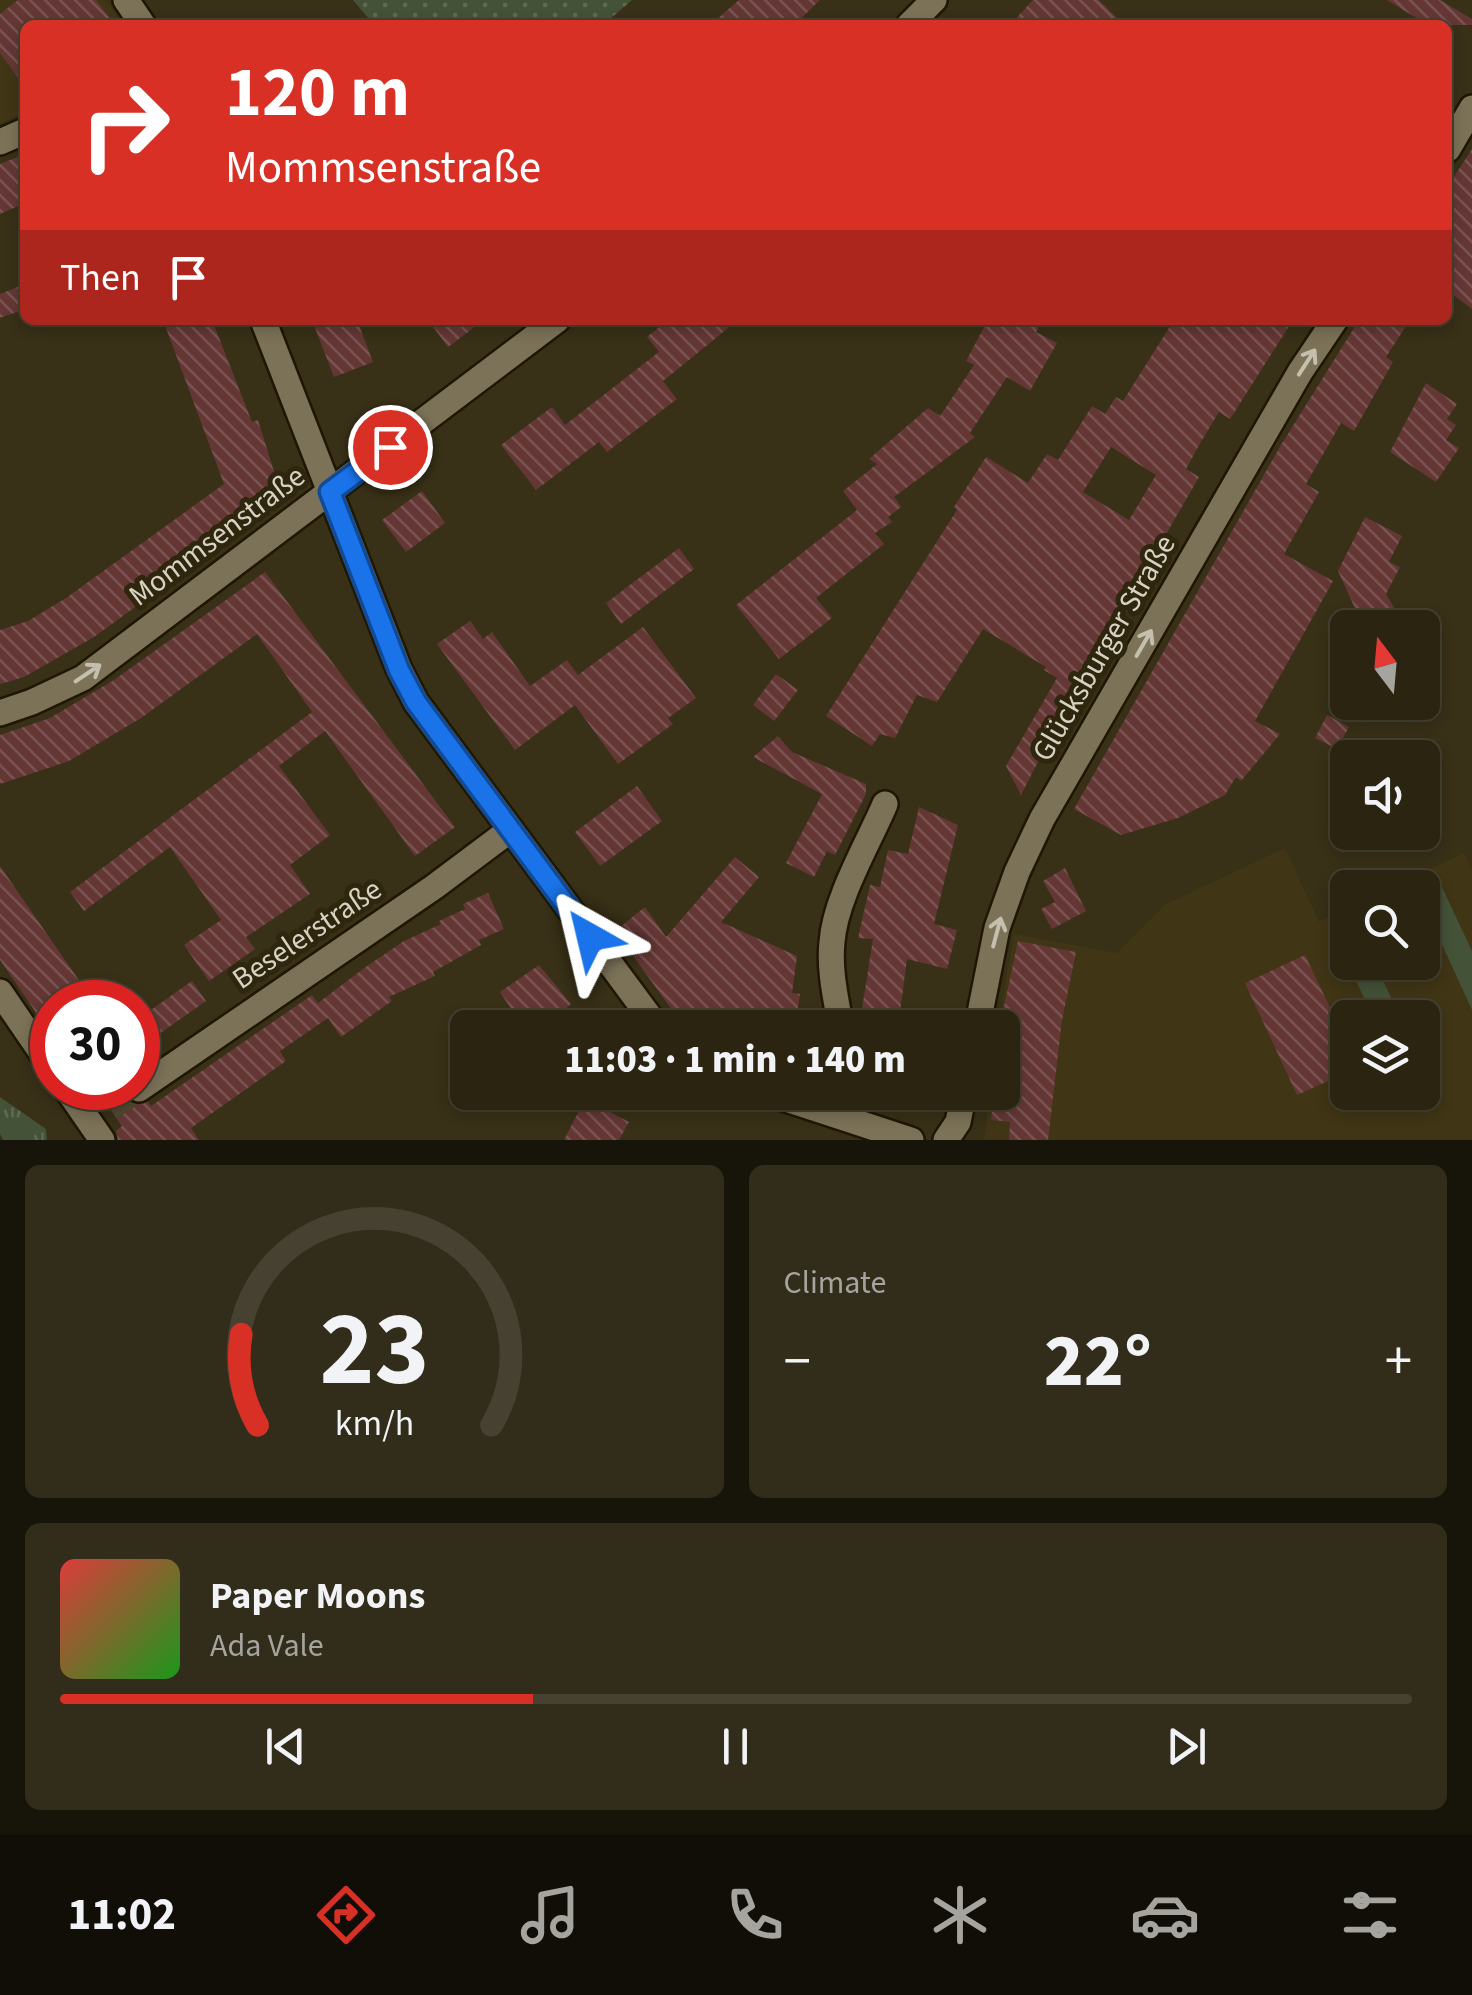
<!DOCTYPE html>
<html lang="en">
<head>
<meta charset="utf-8">
<style>
	body { margin:0; font-family:"Source Sans 3",sans-serif; background:#322c1a; color:#f1f3f6; height:100vh; display:flex; flex-direction:column; font-size:38px; white-space:nowrap }
	* { box-sizing:border-box; margin:0 }
	p { font-size:32px; color:#a5a49f }
	.icon { flex:none; width:55px; height:55px; fill:none; stroke:currentColor; stroke-width:2; stroke-linecap:round; stroke-linejoin:round }
	.map { position:relative; height:1140px; overflow:hidden }
	.panel { display:flex; flex-direction:column; gap:25px; padding:25px; background:#171409; flex:1 }
	.panel>* { flex:none }
	.guide { position:absolute; left:20px; top:20px; width:1432px; height:305px; border-radius:15px; box-shadow:0 5px 15px #0003,0 0 0 2px #464131; background:#d93025; color:#fff; overflow:hidden }
	.needle { width:65px; rotate:344deg }
	.fabs { position:absolute; left:1330px; top:610px; display:grid; gap:20px }
	.fabs a { display:grid; place-items:center; width:110px; height:110px; border-radius:15px; background:#2a2411; box-shadow:0 5px 15px #0003,0 0 0 2px #464131; font-size:50px }
	.speed { position:absolute; left:30px; top:980px; display:flex; gap:20px; font-size:50px; font-weight:700; text-align:center }
	.speed>* { display:grid; place-content:center; width:130px; height:130px; border-radius:50%; background:#2a2411; box-shadow:0 5px 15px #0003,0 0 0 2px #464131; line-height:1 }
	.speed .limit { border:15px solid #d22; background:#fff; color:#111 }
	.pin { position:absolute; display:grid; place-items:center; width:85px; height:85px; color:#fff; margin:-42px; border:5px solid #fff; border-radius:50%; box-shadow:0 2px 10px #0007 }
	.me { position:absolute; width:110px; margin:-55px; rotate:323deg; stroke-linejoin:round; filter:drop-shadow(0 0 8px #0008) }
	.turn { display:flex; align-items:center; gap:35px; height:210px; padding:0 40px; font-size:45px }
	.turn .icon { width:130px; height:130px; stroke-width:2.5 }
	.turn b { display:block; font-size:70px; line-height:85px }
	.then { display:flex; align-items:center; height:95px; padding:0 40px; background:#0003; gap:20px; font-size:38px }
	.big { font-size:75px; font-weight:800; line-height:1.1 }
	.panel .widget { flex:1; display:flex; flex-direction:column; justify-content:center; gap:15px; min-width:0; padding:0 35px; border-radius:15px; background:#322c1a }
	.panel .dial { align-items:center; gap:0 }
	.dial svg { height:260px; overflow:visible; fill:none; stroke:#464131; stroke-width:7; stroke-linecap:round; text-anchor:middle }
	.dial text { fill:#f1f3f6; stroke:none }
	.song { display:flex; align-items:center; gap:30px }
	.cover { width:120px; height:120px; border-radius:15px; background:linear-gradient(135deg,hsl(0 70% 55%),hsl(120 70% 35%)) }
	.played { height:10px; border-radius:5px; background:linear-gradient(90deg,#d93025 35%,#464131 35%) }
	.keys { display:flex; justify-content:space-around; direction:ltr }
	.heat { display:flex; justify-content:space-between; align-items:center; font-size:55px; direction:ltr }
	.panel .tiles { flex:1; display:grid; gap:25px; grid-template-columns:1fr 1fr }
	.widget:last-child { grid-column:span 2 }
	.trip { position:absolute; left:450px; top:1010px; width:570px; height:100px; border-radius:15px; background:#2a2411; box-shadow:0 5px 15px #0003,0 0 0 2px #464131; font-weight:800; line-height:100px; text-align:center }
	.dock { display:flex; height:160px; justify-content:space-around; align-items:center; background:#110e07; color:#a5a49f }
	.dock .icon { width:70px; height:70px }
	.dock .on { color:#d93025 }
	.dock b { font-size:45px; color:#f1f3f6 }
	.map>svg:first-child { display:block }
	.built { fill:#403515; fill-rule:evenodd }
	.grass { fill:url(#grass-tufts) }
	.park { fill:#445238 }
	.garden { fill:url(#garden-dots) }
	.building { fill:url(#building-back-hatch); fill-rule:evenodd }
	.lines { fill:none; stroke-linecap:round; stroke-linejoin:round }
	.street-tunnel { stroke:#504831; stroke-width:25; stroke-dasharray:25 12; stroke-linecap:butt }
	.street-casing { stroke:#1f1701; stroke-width:30 }
	.street { stroke:#7b7257; stroke-width:25 }
	.oneway { stroke:#c5bfae }
	.route-casing { stroke:#114b97; stroke-width:25 }
	.route { stroke:#1a73e8; stroke-width:18 }
	.labels { text-anchor:middle; dominant-baseline:central; stroke-width:10; stroke-linejoin:round; paint-order:stroke }
	.street-label { font-size:30px; fill:#d7d2c4; stroke:#2e260d }
</style>
</head>
<body>
<div class="map">
<svg width="1472" height="1140" viewBox="0 0 1472 1140">
	<defs>
		<pattern id="grass-tufts" width="24" height="20" patternUnits="userSpaceOnUse" patternTransform="scale(2.5)"><rect width="24" height="20" fill="#445238"/><path d="M3 7l-1-3M5 7V3M7 7l1-3M15 17l-1-3M17 17v-4M19 17l1-3" fill="none" stroke="#5e6a53"/></pattern>
		<pattern id="garden-dots" width="8" height="8" patternUnits="userSpaceOnUse" patternTransform="scale(2.5)"><rect width="8" height="8" fill="#445238"/><path d="M2 2h.1M6 6h.1" fill="none" stroke="#5e6a53" stroke-width="1.8" stroke-linecap="round"/></pattern>
		<pattern id="building-back-hatch" width="6" height="6" patternUnits="userSpaceOnUse" patternTransform="scale(2.5)"><rect width="6" height="6" fill="#643735"/><path d="M-1 5l2 2M0 0l6 6M5-1l2 2" fill="none" stroke="#795351"/></pattern>
	</defs>
	<rect width="100%" height="100%" fill="#383017"/>
	<path class="built" d="M 0,0 L 105,0 L 125,25 L 25,25 L 25,112 L 0,124 Z
		M 1285,848 L 1319,922 L 1347,908 L 1348,962 L 1422,962 L 1422,888 L 1391,887 L 1464,853 L 1472,870 L 1472,1140 L 984,1140 L 990,1093 L 1002,1092 L 1002,1028 L 998,1027 L 1014,934 L 1117,953 L 1166,904 ZM 1348,1018 L 1422,1018 L 1422,1092 L 1348,1092 Z"/>
	<path class="grass" d="M 0,1097 L 46,1129 L 47,1140 L 3,1140 L 0,1134 Z"/>
	<path class="park" d="M 1441,885 L 1472,951 L 1472,1010 L 1423,903 L 1423,893 Z
		M 1347,929 L 1348,962 L 1375,963 L 1400,1017 L 1373,1017 L 1335,935 Z"/>
	<path class="garden" d="M 353,0 L 632,0 L 603,25 L 374,25 Z"/>
	<path class="building" d="M 18,0 L 96,0 L 115,25 L 25,25 L 25,87 L 0,53 L 0,14 Z
		M 739,0 L 820,0 L 794,25 L 710,25 Z
		M 1033,0 L 1099,0 L 1124,25 L 1010,25 Z
		M 1387,0 L 1440,0 L 1472,19 L 1472,25 L 1428,25 Z
		M 1472,149 L 1472,309 L 1448,291 L 1448,186 Z
		M 25,154 L 25,203 L 0,214 L 0,164 Z
		M 25,284 L 25,309 L 0,318 L 0,294 Z
		M 163,320 L 212,320 L 252,422 L 258,420 L 281,494 L 275,505 L 94,637 L 24,677 L 0,684 L 0,630 L 28,621 L 66,598 L 224,484 Z
		M 312,320 L 357,320 L 373,362 L 334,377 Z
		M 428,320 L 484,320 L 448,347 Z
		M 668,320 L 738,320 L 663,381 L 677,399 L 607,452 L 599,442 L 536,490 L 501,445 L 552,407 L 565,425 L 659,352 L 647,337 Z
		M 988,320 L 1043,320 L 1036,332 L 1057,343 L 1030,391 L 1007,377 L 970,433 L 975,437 L 894,497 L 901,507 L 888,517 L 892,522 L 875,533 L 884,544 L 816,598 L 832,618 L 779,659 L 736,605 L 857,510 L 843,491 L 877,464 L 869,459 L 928,408 L 940,416 L 974,365 L 966,361 Z
		M 1174,320 L 1293,320 L 1230,419 L 1219,412 L 1202,440 L 1186,469 L 1199,477 L 1062,715 L 1021,795 L 1006,766 L 1057,678 L 1044,670 L 1046,667 L 983,629 L 937,702 L 917,695 L 895,738 L 880,734 L 872,746 L 826,716 L 957,510 L 954,507 L 986,457 L 1028,483 L 1047,454 L 1058,460 L 1092,406 L 1105,414 L 1116,397 L 1123,401 ZM 1111,447 L 1156,475 L 1129,520 L 1083,492 Z
		M 1359,320 L 1410,320 L 1386,357 L 1393,362 L 1354,431 L 1341,423 L 1306,484 L 1319,492 L 1284,554 L 1333,581 L 1255,721 L 1280,734 L 1241,781 L 1236,777 L 1225,795 L 1178,818 L 1121,835 L 1074,809 L 1281,445 Z
		M 1426,383 L 1457,404 L 1447,419 L 1456,425 L 1446,440 L 1459,448 L 1436,482 L 1390,452 Z
		M 422,491 L 445,523 L 406,552 L 382,520 Z
		M 1365,517 L 1402,536 L 1389,562 L 1400,567 L 1386,594 L 1406,628 L 1364,628 L 1338,571 Z
		M 679,548 L 694,569 L 621,624 L 606,603 Z
		M 265,572 L 455,827 L 415,856 L 325,731 L 279,766 L 330,835 L 290,865 L 310,894 L 246,937 L 255,949 L 209,981 L 184,945 L 221,920 L 170,847 L 84,911 L 70,892 L 312,712 L 257,634 L 141,718 L 69,761 L 0,784 L 0,735 L 50,718 L 114,680 Z
		M 470,621 L 483,639 L 492,632 L 530,686 L 567,660 L 578,675 L 643,627 L 696,698 L 668,718 L 673,724 L 618,764 L 575,705 L 515,750 L 437,644 Z
		M 776,674 L 798,690 L 774,721 L 753,705 Z
		M 1327,715 L 1349,727 L 1337,749 L 1315,738 Z
		M 778,736 L 792,752 L 866,784 L 866,794 L 835,855 L 827,851 L 814,877 L 786,863 L 822,794 L 753,757 Z
		M 637,786 L 662,821 L 600,866 L 575,832 Z
		M 919,807 L 958,825 L 934,924 L 957,930 L 947,969 L 907,959 L 898,1028 L 859,1028 L 873,939 L 858,938 L 870,885 L 880,887 L 888,850 L 908,854 Z
		M 735,857 L 759,877 L 721,922 L 797,956 L 792,993 L 800,994 L 795,1028 L 698,1028 L 675,1014 L 615,931 L 645,907 L 666,937 Z
		M 0,866 L 94,1002 L 52,1002 L 52,1036 L 0,960 Z
		M 1065,868 L 1086,911 L 1052,929 L 1041,909 L 1055,902 L 1043,881 Z
		M 488,893 L 504,929 L 479,940 L 481,945 L 433,972 L 435,976 L 389,997 L 392,1001 L 341,1037 L 328,1018 L 280,1051 L 286,1061 L 191,1128 L 199,1140 L 118,1140 L 116,1131 L 122,1126 L 95,1088 L 123,1088 L 125,1097 L 131,1103 L 148,1102 L 151,1106 L 312,995 L 323,1010 L 318,1003 L 367,966 L 404,941 L 441,924 L 439,921 L 465,909 L 463,904 Z
		M 1018,941 L 1076,952 L 1062,1020 L 1048,1140 L 1009,1140 L 1010,1122 L 991,1120 L 994,1092 L 1002,1092 L 1002,1016 Z
		M 1305,955 L 1348,1046 L 1348,1072 L 1297,1095 L 1245,983 Z
		M 539,965 L 571,1004 L 567,1007 L 572,1015 L 555,1028 L 524,1028 L 500,992 Z
		M 192,981 L 206,1001 L 138,1049 L 138,1019 Z
		M 585,1099 L 629,1122 L 619,1140 L 564,1140 Z"/>
	<g class="lines">
		<path class="street-tunnel" d="M 110,1108 L 139,1089"/>
		<g class="street-casing">
			<path id="street" d="M 126,0 L 143,25
				M 909,25 L 934,0
				M 0,142 L 25,131
				M 1448,149 L 1472,108
				M 263,320 L 399,669 L 416,702 L 658,1028
				M 0,713 L 32,702 L 83,678 L 557,320
				M 0,992 L 52,1068
				M 841,1028 C 836,999 829,971 832,942 C 835,899 868,844 885,804
				M 977,1028 L 997,928 L 1017,872 L 1042,819 L 1300,372 L 1335,320
				M 66,1088 L 102,1140
				M 139,1089 L 434,887 L 510,830
				M 765,1092 L 911,1140
				M 946,1140 L 958,1122 L 964,1092"/>
		</g>
		<use href="#street" class="street"/>
	</g>
	<defs><path id="oneway-shaft" d="M-6 0H5M1.5-3L5.5 0L1.5 3" fill="none" stroke-width="1.6" stroke-linecap="round" stroke-linejoin="round" transform="scale(2.5)"/></defs>
	<g class="oneway">
		<use href="#oneway-shaft" transform="translate(1307 362) rotate(-57)"/>
		<use href="#oneway-shaft" transform="translate(1144 643) rotate(-60)"/>
		<use href="#oneway-shaft" transform="translate(88 673) rotate(-34)"/>
		<use href="#oneway-shaft" transform="translate(997 932) rotate(-75)"/>
	</g>
	<g class="lines">
		<g class="route-casing">
			<path id="route" d="M 390,447 L 330,492 L 399,670 L 416,702 L 590,937"/>
		</g>
		<use href="#route" class="route"/>
	</g>
	<g class="labels">
		<g class="street-label">
			<text transform="translate(217 536) rotate(-37)">Mommsenstraße</text>
			<text transform="translate(1104 648) rotate(-60)">Glücksburger Straße</text>
			<text transform="translate(307 934) rotate(-34)">Beselerstraße</text>
		</g>
	</g>
</svg>
<div class="fabs">
<a><svg class="needle" viewBox="-14 -14 28 28"><path d="M0-13l5 13h-10z" fill="#e53935"/><path d="M0 13l5-13h-10z" fill="#a5a49f"/></svg></a>
<a><svg class="icon" aria-label="sound" viewBox="0 0 24 24"><path d="M4 9h4l5-4v14l-5-4H4zM17 9q2 3 0 6"/></svg></a>
<a><svg class="icon" aria-label="search" viewBox="0 0 24 24"><circle cx="10" cy="10" r="6"/><path d="M15 15l6 6"/></svg></a>
<a><svg class="icon" aria-label="layers" viewBox="0 0 24 24"><path d="M12 4l9 5-9 5-9-5zM3 14l9 5 9-5"/></svg></a>
</div>
<div class="speed"><div class="limit">30</div></div>
<div class="pin" style="left:390px;top:447px;background:#d93025"><svg class="icon" aria-label="arrive" viewBox="0 0 24 24"><path d="M6 21V4h12l-3 4 3 4H6"/></svg></div>
<svg class="me" style="left:590px;top:937px" viewBox="-20 -20 40 40"><path d="M0-17L14 15 0 8-14 15z" fill="#1a73e8" stroke="#fff" stroke-width="4"/></svg>
<div class="trip">11:03 · 1 min · 140 m</div>
<div class="guide">
<div class="turn"><svg class="icon" aria-label="right" viewBox="0 0 24 24"><path d="M7 20v-9h11M14 6l5 5-5 5"/></svg><div><b>120 m</b>Mommsenstraße</div></div>
<div class="then">Then<svg class="icon" aria-label="arrive" viewBox="0 0 24 24"><path d="M6 21V4h12l-3 4 3 4H6"/></svg></div>
</div>
</div>
<section class="panel">
<div class="tiles">
<div class="widget dial"><svg viewBox="0 0 100 80">
<path d="M14 69A42 42 0 1 1 86 69"/>
<path d="M14 69A42 42 0 0 1 9 41" stroke="#d93025"/>
<text x="50" y="56" font-size="32" font-weight="700">23</text>
<text x="50" y="72" font-size="11">km/h</text>
</svg></div>
<div class="widget"><p>Climate</p>
<div class="heat"><a>−</a><b class="big">22°</b><a>+</a></div>
</div>
<div class="widget">
<div class="song"><i class="cover"></i><div><b>Paper Moons</b><p>Ada Vale</p></div></div>
<div class="played"></div>
<div class="keys"><svg class="icon" aria-label="previous" viewBox="0 0 24 24"><path d="M18 5L8 12l10 7zM5 5v14"/></svg><svg class="icon" aria-label="pause" viewBox="0 0 24 24"><path d="M8 5v14M16 5v14"/></svg><svg class="icon" aria-label="next" viewBox="0 0 24 24"><path d="M6 5l10 7-10 7zM19 5v14"/></svg></div>
</div>
</div>
</section>
<nav class="dock">
<b>11:02</b>
<svg class="icon on" aria-label="directions" viewBox="0 0 24 24"><path d="M12 3l9 9-9 9-9-9zM9 14v-3h6M13 9l2 2-2 2"/></svg>
<svg class="icon" aria-label="music" viewBox="0 0 24 24"><path d="M9 18V5l10-2v13"/><circle cx="6" cy="18" r="3"/><circle cx="16" cy="16" r="3"/></svg>
<svg class="icon" aria-label="phone" viewBox="0 0 24 24"><path d="M5 4h4l2 5-3 2q2 4 5 5l2-3 5 2v4C11 20 4 13 5 4z"/></svg>
<svg class="icon" aria-label="climate" viewBox="0 0 24 24"><path d="M12 3v18M4 7l16 10M4 17L20 7"/></svg>
<svg class="icon" aria-label="car" viewBox="0 0 24 24"><path d="M5 17H2v-5l4-1 3-4h7l3 4 3 1v5h-3M9 17h6M6 11h13"/><circle cx="7" cy="17" r="2"/><circle cx="17" cy="17" r="2"/></svg>
<svg class="icon" aria-label="filters" viewBox="0 0 24 24"><path d="M4 7h16M4 17h16"/><circle cx="9" cy="7" r="2"/><circle cx="15" cy="17" r="2"/></svg>
</nav>
</body>
</html>
